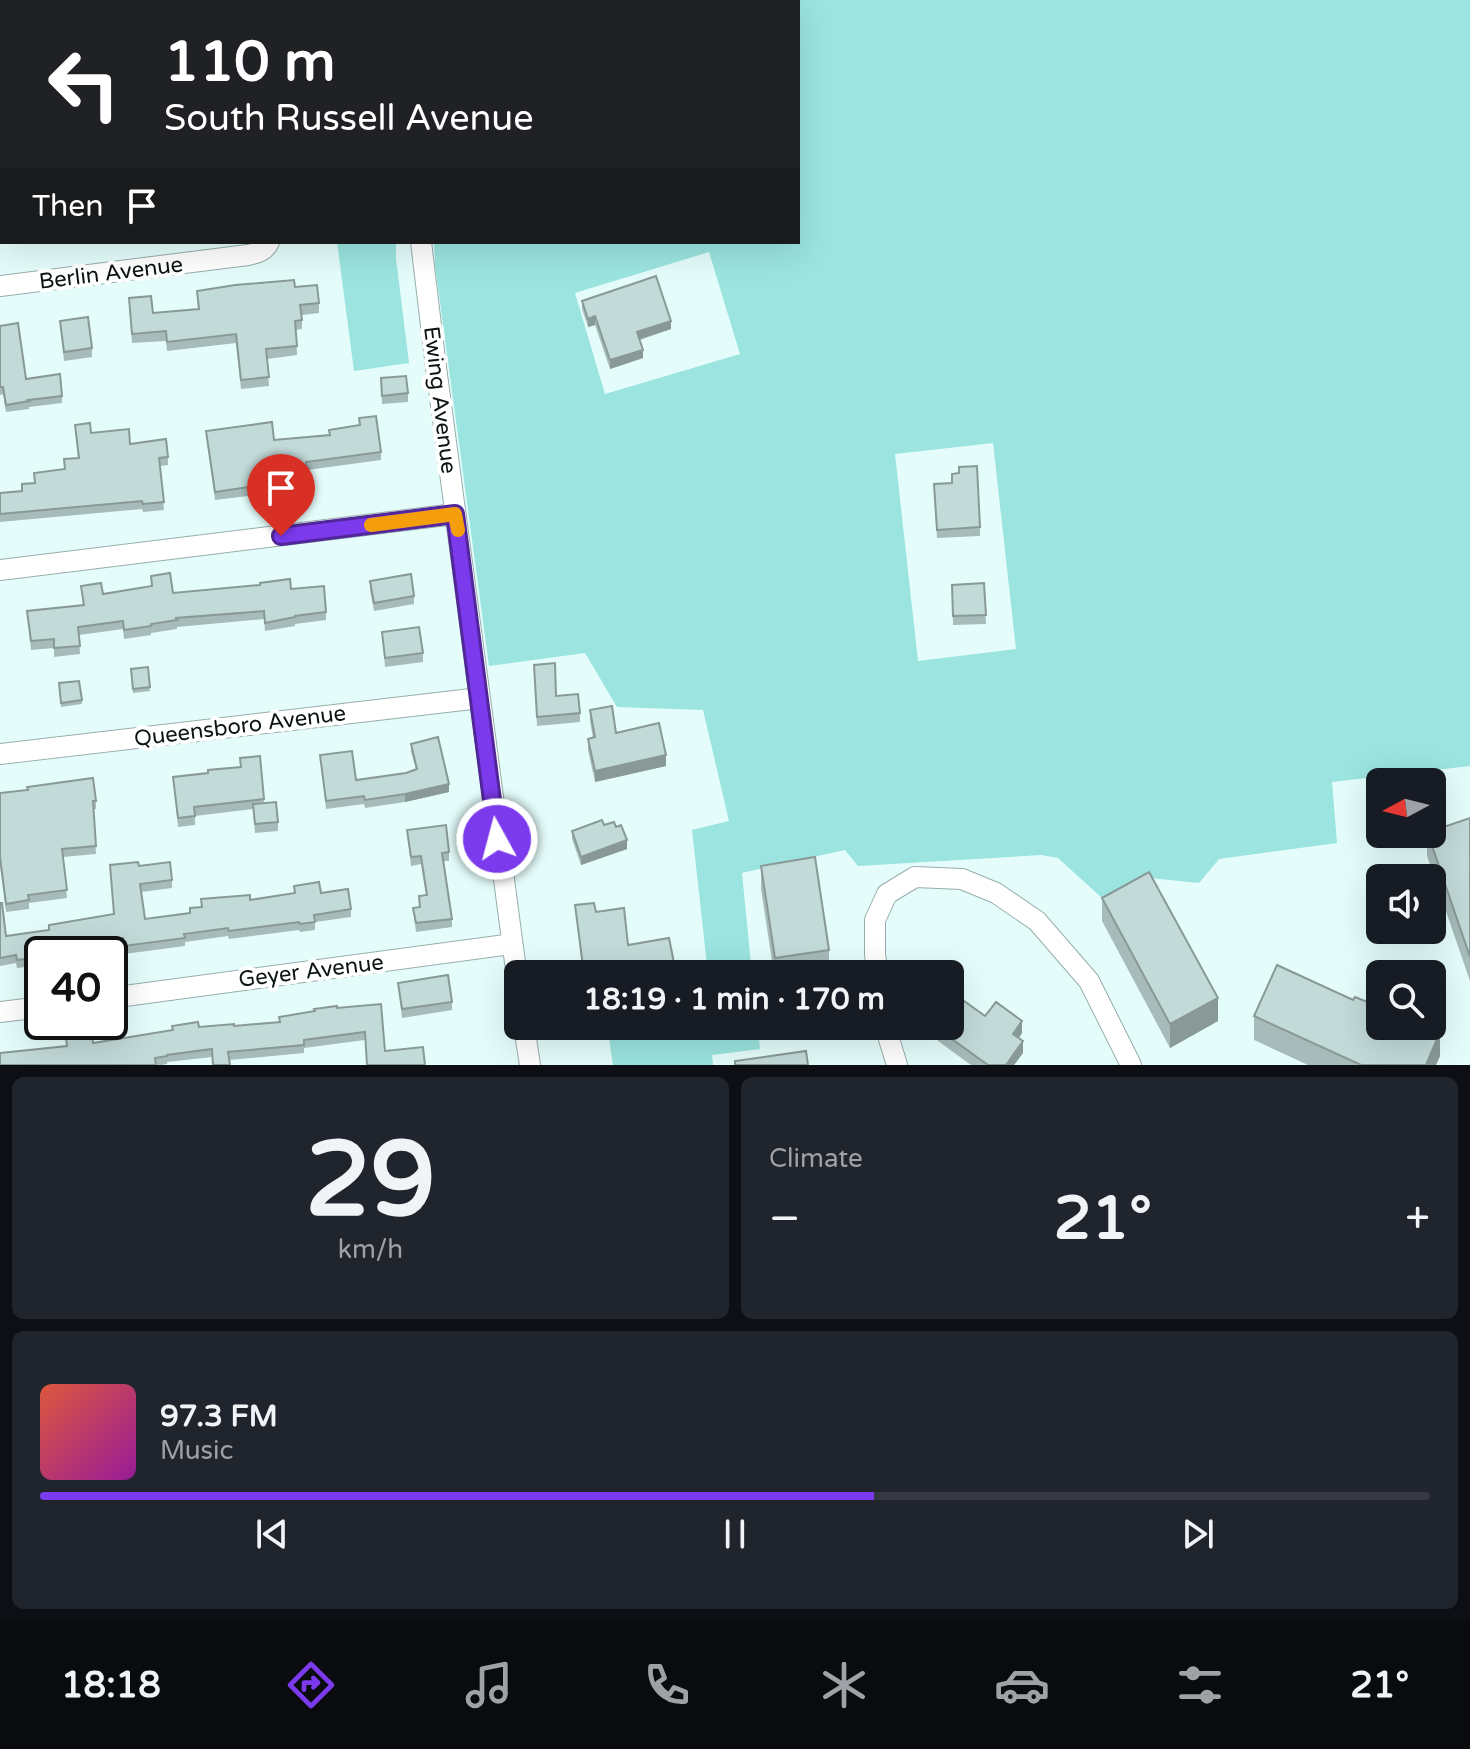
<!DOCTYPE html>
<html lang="en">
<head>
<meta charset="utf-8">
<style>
	body { margin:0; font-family:"Varela Round",sans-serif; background:#20242c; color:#f1f3f6; height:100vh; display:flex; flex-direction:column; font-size:30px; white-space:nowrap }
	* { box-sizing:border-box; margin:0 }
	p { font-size:26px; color:#9ea1a6 }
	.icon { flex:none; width:44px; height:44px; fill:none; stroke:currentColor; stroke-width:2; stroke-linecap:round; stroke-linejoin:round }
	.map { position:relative; height:1065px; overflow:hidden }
	.drawer { display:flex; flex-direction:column; gap:12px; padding:12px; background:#0d0f14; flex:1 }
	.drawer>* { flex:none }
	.hud { position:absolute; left:0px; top:0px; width:800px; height:244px; box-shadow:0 8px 32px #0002; background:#202124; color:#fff; overflow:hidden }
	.needle { width:52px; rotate:263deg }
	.fabs { position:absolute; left:1366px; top:768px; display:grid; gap:16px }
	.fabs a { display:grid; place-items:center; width:80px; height:80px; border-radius:12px; background:#171b24; box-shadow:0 8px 32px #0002; font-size:40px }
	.speed { position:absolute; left:24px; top:936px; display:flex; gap:16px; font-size:40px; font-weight:700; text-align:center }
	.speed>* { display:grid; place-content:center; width:104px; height:104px; border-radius:50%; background:#171b24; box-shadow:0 8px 32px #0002; line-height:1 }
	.speed .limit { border:4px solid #111; border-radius:12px; background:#fff; color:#111 }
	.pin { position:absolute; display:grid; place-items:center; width:68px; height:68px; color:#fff; margin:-82px -34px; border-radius:50% 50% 50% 0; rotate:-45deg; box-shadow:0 0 8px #0007 }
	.pin .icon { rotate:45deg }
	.me { position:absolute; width:88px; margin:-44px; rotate:353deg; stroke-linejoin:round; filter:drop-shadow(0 0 6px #0008) }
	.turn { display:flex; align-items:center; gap:28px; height:168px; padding:0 32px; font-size:36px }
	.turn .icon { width:104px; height:104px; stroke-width:2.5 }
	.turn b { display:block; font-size:56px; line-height:68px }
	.then { display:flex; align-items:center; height:76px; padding:0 32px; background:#0003; gap:16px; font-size:30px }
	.big { font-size:60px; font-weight:700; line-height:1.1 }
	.drawer .card { flex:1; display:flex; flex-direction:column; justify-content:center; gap:12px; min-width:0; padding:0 28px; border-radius:12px; background:#20242c }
	.drawer .dial { align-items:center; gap:0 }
	.dial b { font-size:104px; line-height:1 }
	.song { display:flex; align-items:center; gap:24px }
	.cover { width:96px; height:96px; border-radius:12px; background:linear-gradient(135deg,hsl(10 70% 55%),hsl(300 70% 35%)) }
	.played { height:8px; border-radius:4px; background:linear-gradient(90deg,#7c3aed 60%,#363941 60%) }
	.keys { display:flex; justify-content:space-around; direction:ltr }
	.heat { display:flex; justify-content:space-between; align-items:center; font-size:44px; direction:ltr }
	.drawer .tiles { flex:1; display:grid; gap:12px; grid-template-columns:1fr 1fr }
	.card:last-child { grid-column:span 2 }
	.trip { position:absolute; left:504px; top:960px; width:460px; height:80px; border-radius:12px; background:#171b24; box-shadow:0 8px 32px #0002; font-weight:700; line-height:80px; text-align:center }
	.menu { display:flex; height:128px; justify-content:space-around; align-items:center; background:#090b0e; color:#9ea1a6 }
	.menu .icon { width:56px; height:56px }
	.menu .on { color:#7c3aed }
	.menu b { font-size:36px; color:#f1f3f6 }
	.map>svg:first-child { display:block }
	.green { fill:#9be4df; fill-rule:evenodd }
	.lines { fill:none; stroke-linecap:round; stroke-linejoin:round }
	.minor-casing { stroke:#97aeac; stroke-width:22 }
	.minor { stroke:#fff; stroke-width:20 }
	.wall { fill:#a7bbba }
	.shaded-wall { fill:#889997 }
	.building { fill:#c2dad8; stroke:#889997; stroke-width:2 }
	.route-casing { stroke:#51269a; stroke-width:20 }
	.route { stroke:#7c3aed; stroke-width:14 }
	.slow { stroke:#f59e0b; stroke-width:14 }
	.labels { text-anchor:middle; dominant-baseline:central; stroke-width:8; stroke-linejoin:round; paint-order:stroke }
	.street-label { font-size:22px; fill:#0b1413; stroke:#fff }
</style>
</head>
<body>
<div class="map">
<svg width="1470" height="1065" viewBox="0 0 1470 1065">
	<rect width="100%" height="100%" fill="#e4fdfb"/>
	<path class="green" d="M 482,0 L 1470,0 L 1470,766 L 1332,782 L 1337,843 L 1219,859 L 1199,883 L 1140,877 L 1102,898 L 1058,858 L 1041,855 L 858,866 L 845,850 L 742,873 L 752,974 L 708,974 L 692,830 L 729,821 L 703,710 L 617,707 L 585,653 L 489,666 L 435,265 L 434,242 L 798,242 L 798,2 L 481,2 ZM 709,252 L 740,354 L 605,394 L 575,293 ZM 993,443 L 1016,649 L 918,661 L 895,454 Z
		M 337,242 L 396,242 L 396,258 L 409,363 L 354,371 Z
		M 607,1026 L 758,1026 L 760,1049 L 712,1055 L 713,1065 L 613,1065 Z"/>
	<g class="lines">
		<g class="minor-casing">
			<path id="minor" d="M 239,0 L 239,2
				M 460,2 L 461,0
				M 421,242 L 436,367 L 518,985
				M 0,286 L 248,255 C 257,253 265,251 269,242
				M 0,570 L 455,514
				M 0,754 L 480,698
				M 878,974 L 875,955 L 875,920 L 887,894 L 915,877 L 962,879 L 996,893 L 1037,921 L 1089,981 L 1131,1065
				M 110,998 L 512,944
				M 0,1012 L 42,1007
				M 524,1026 L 530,1065
				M 885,1026 L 897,1065"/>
		</g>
		<use href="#minor" class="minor"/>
	</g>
	<path class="wall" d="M 295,287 L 319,303 L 319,313 L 302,315 L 302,329 L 296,330 L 297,355 L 267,359 L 269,386 L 241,389 L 236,343 L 167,351 L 166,341 L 132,343 L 129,298 L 153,313 L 198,309 L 197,291 Z
		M 582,301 L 671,329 L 640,340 L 643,358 L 610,369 L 595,325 L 588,327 L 582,309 Z
		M 60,321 L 92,348 L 92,357 L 64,361 Z
		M 0,326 L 26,379 L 62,396 L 62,403 L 29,407 L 29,409 L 6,412 L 3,394 L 0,395 Z
		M 381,378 L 408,393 L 408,402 L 382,404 Z
		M 359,418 L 381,452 L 381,460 L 307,470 L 308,492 L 249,498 L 248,496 L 215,500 L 206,431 L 274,440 L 329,435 L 329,430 L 359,426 Z
		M 75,425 L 91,433 L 130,444 L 168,457 L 168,465 L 160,466 L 164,510 L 143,512 L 142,509 L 0,522 L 0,493 L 22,491 L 34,483 L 34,473 L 64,469 L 64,459 L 78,458 Z
		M 934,492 L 980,527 L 980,536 L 937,538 Z
		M 151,576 L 173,593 L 291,589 L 326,612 L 326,620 L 295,624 L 295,626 L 265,631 L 264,619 L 177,627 L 177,629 L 151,633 L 151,635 L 124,639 L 123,629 L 79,635 L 80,654 L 54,657 L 54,648 L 31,650 L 27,611 L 83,606 L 81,586 L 103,594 L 151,586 Z
		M 370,581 L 414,596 L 414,604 L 374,611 L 370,590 Z
		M 984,583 L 986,624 L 953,625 L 952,585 Z
		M 382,632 L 423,653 L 423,662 L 385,667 Z
		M 534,665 L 556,696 L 580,713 L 580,722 L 537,726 Z
		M 148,667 L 150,691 L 133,693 L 131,674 Z
		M 59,688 L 82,700 L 82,704 L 61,707 Z
		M 590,710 L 616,733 L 666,766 L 595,782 L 588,750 L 588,739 L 593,738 L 590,721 Z
		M 411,744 L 449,792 L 405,802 L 365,808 L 364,804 L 326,809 L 320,755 L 356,780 L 406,773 L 416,769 L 411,752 Z
		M 260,756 L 264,803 L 278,822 L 278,831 L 255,833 L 253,809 L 195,816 L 195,825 L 178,827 L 173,777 L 208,773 L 240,767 L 240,758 Z
		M 0,793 L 96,801 L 96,809 L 93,809 L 96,854 L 63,857 L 67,898 L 29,903 L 29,909 L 6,912 L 0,865 Z
		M 1470,818 L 1470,981 L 1427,856 L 1427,834 Z
		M 407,830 L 449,852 L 449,861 L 444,861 L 452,919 L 452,927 L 416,932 L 413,908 L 419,907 L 419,896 L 426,895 L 421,864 L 411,866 Z
		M 572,831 L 627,849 L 581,865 L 572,839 Z
		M 110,865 L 139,866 L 172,880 L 172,888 L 141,892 L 145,919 L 190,913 L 201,907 L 201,899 L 250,900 L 294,894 L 294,886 L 321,893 L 351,909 L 351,917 L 315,922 L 315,930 L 300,932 L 299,930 L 229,939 L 228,936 L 185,942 L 185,946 L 124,954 L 123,946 L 78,952 L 78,954 L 42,954 L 42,965 L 17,968 L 16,963 L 0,966 L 0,903 L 6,936 L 49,930 L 49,925 L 114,914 Z
		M 761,866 L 829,950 L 829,973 L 774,974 L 761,889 Z
		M 1102,898 L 1218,1021 L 1170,1048 L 1102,921 Z
		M 575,905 L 596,912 L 628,945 L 674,963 L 674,971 L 657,974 L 583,974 Z
		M 398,983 L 452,1002 L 452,1010 L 402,1018 Z
		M 337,1008 L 385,1051 L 425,1065 L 367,1065 L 365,1040 L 304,1048 L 304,1053 L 229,1060 L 230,1065 L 212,1065 L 212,1057 L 167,1062 L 167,1064 L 162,1065 L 0,1065 L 66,1046 L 66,1038 L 93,1043 L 199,1027 L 234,1026 L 279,1022 L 279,1017 Z
		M 985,1016 L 1022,1033 L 1019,1038 L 1023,1053 L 1014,1065 L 971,1065 L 938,1041 L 938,1029 Z
		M 1254,1016 L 1440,1056 L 1436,1065 L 1308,1065 L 1254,1040 Z"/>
	<path class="shaded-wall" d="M 595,316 L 595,325 L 588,327 L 588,319 Z
		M 671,321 L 671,329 L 637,340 L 637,332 Z
		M 643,350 L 643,358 L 610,369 L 610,360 Z
		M 666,755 L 666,766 L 595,782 L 595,771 Z
		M 449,784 L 449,792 L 405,802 L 405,794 Z
		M 627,840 L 627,849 L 581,865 L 581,857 Z
		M 1218,998 L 1218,1021 L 1170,1048 L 1170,1024 Z
		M 1022,1021 L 1022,1033 L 1013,1046 L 1013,1034 Z
		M 1440,1032 L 1440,1056 L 1436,1065 L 1426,1065 Z
		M 1023,1041 L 1023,1053 L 1014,1065 L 1006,1065 Z"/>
	<path class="building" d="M 287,0 L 313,0 L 313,2 L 288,2 Z
		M 0,43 L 2,43 L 2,124 L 0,124 Z
		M 0,176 L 2,176 L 2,235 L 0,235 Z
		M 656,276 L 671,321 L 637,332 L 643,350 L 610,360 L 595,316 L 588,319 L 582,301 Z
		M 294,280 L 295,287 L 317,285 L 319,303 L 300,305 L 302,320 L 295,321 L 297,346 L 266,349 L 269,377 L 241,380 L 236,334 L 167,342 L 166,331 L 132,334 L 129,298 L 151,296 L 153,313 L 199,309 L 197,291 L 235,285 Z
		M 88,317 L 92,348 L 64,352 L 60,321 Z
		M 18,323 L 26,379 L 60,374 L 62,396 L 28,400 L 29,401 L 6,405 L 3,387 L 0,387 L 0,326 Z
		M 406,376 L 408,393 L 382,396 L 381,378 Z
		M 376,416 L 381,452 L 306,462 L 308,483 L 249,490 L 248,487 L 215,492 L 206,431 L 272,422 L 274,440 L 330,435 L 329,430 L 360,425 L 359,418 Z
		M 90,423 L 91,433 L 129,429 L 130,444 L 166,439 L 168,457 L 159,458 L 164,502 L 143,504 L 142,501 L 0,514 L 0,493 L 22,491 L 22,484 L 35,483 L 34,473 L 65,469 L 64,459 L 79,458 L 75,425 Z
		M 977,466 L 980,527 L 937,530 L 934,484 L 952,483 L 952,474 L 959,473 L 959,467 Z
		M 170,573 L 173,593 L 260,585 L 260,583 L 290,579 L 291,589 L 324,586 L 326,612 L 295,616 L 295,617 L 265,623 L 264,611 L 176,618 L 177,620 L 151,624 L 151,626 L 124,630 L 123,621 L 78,627 L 80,646 L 54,648 L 54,639 L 31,641 L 27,611 L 84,605 L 81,586 L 101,583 L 103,594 L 152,586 L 151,576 Z
		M 411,574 L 414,596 L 374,603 L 370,581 Z
		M 984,583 L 986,615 L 953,616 L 952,585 Z
		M 419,627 L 423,653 L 385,658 L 382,632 Z
		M 555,663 L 556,696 L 578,694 L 580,713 L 537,717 L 534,665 Z
		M 148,667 L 150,687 L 133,689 L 131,669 Z
		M 79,681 L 82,700 L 61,703 L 59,683 Z
		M 612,706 L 616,733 L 659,723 L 666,755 L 595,771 L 588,739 L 595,737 L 590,710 Z
		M 438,737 L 449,784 L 405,794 L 365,800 L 364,796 L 326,801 L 320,755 L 352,751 L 356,780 L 406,773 L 417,769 L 411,744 Z
		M 260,756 L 264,799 L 194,807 L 195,816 L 178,818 L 173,777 L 208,773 L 208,770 L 241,767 L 240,758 Z
		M 93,778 L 96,801 L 93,801 L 96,846 L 62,849 L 67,890 L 28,895 L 29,900 L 6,904 L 0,857 L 0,793 L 28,790 L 27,787 Z
		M 276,802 L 278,822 L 255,824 L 253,804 Z
		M 1470,818 L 1470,957 L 1428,834 L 1432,834 L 1432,831 Z
		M 602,820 L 604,825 L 614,822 L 616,827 L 621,825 L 627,840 L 581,857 L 572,831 Z
		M 446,825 L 449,852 L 442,853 L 452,919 L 416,923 L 413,908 L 420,907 L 419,896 L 427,895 L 421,856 L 411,857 L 407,830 Z
		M 815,857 L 829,950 L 775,958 L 761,866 Z
		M 138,862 L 139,866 L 170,862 L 172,880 L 140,884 L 145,919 L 190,913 L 190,908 L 202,907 L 201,899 L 250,895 L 250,900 L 295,893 L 294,886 L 319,882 L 321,893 L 348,889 L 351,909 L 314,915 L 315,922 L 300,924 L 299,922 L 229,931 L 228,928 L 184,934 L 185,938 L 124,946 L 123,938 L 77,944 L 78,952 L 66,954 L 42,954 L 42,957 L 17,960 L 16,955 L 0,958 L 0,903 L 2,903 L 6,936 L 49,930 L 49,925 L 114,914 L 110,865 Z
		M 1149,872 L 1218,998 L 1170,1024 L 1102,898 Z
		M 594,903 L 596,912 L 624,908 L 628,945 L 669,938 L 674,963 L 627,971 L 628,974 L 584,974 L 575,905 Z
		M 1277,965 L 1353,1000 L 1355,997 L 1380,1007 L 1380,1026 L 1425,1026 L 1440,1032 L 1426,1065 L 1361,1065 L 1254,1016 Z
		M 448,975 L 452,1002 L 402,1009 L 398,983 Z
		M 960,998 L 985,1016 L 996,1002 L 1022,1021 L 1013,1034 L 1023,1041 L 1006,1065 L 988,1065 L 938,1029 L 940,1026 L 950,1026 L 950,1011 Z
		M 381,1004 L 385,1051 L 423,1047 L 425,1065 L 367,1065 L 365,1032 L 304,1040 L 304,1045 L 228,1052 L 230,1065 L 213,1065 L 212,1049 L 167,1055 L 167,1056 L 155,1058 L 156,1065 L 0,1065 L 0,1053 L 67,1046 L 66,1038 L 92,1034 L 93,1043 L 173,1030 L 172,1026 L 198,1022 L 199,1027 L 234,1024 L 234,1026 L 280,1022 L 279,1017 L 315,1011 L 314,1009 L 337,1006 L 337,1008 Z
		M 806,1051 L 808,1065 L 735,1065 L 735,1061 Z"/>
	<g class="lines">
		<g class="route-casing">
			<path id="route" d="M 281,536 L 455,514 L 497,839"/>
		</g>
		<use href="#route" class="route"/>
		<path class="slow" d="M 371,525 L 455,514 L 458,530"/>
	</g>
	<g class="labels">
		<g class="street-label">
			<text transform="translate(111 273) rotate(-7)">Berlin Avenue</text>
			<text transform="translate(440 400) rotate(83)">Ewing Avenue</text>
			<text transform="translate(240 726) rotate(-7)">Queensboro Avenue</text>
			<text transform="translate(311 971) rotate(-7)">Geyer Avenue</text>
		</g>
	</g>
</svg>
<div class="fabs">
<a><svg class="needle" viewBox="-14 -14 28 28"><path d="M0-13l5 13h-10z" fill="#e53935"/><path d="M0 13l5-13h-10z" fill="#9ea1a6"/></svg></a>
<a><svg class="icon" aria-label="sound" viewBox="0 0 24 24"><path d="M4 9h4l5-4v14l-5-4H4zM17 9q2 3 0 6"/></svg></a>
<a><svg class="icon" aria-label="search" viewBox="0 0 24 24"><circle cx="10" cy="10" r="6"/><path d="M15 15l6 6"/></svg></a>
</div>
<div class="speed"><div class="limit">40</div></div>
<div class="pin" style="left:281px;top:536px;background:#d93025"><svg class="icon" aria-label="arrive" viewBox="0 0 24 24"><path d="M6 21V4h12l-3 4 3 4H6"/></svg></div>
<svg class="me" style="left:497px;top:839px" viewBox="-20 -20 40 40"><circle r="17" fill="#7c3aed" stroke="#fff" stroke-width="3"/><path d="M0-11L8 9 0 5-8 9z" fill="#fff"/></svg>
<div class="trip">18:19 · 1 min · 170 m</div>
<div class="hud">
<div class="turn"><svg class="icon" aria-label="left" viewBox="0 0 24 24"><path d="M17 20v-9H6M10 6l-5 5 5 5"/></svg><div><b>110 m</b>South Russell Avenue</div></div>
<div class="then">Then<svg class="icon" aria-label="arrive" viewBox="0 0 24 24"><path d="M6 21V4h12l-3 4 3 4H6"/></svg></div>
</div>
</div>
<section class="drawer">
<div class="tiles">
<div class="card dial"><b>29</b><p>km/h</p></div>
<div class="card"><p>Climate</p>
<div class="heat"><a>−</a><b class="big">21°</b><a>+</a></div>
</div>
<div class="card">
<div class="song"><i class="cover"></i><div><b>97.3 FM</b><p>Music</p></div></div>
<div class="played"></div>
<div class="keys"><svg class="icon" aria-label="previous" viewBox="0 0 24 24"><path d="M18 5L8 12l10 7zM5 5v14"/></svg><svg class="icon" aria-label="pause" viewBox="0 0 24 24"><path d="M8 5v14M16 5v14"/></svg><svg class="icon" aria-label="next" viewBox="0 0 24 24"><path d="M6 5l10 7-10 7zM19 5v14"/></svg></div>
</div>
</div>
</section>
<nav class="menu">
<b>18:18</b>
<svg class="icon on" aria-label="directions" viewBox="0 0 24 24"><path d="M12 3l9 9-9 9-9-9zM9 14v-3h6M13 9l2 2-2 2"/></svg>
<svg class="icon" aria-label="music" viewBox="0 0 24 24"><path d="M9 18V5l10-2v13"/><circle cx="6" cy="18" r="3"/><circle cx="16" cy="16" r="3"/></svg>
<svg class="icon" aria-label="phone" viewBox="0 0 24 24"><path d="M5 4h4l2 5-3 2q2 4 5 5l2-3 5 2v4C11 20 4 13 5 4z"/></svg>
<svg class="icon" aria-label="climate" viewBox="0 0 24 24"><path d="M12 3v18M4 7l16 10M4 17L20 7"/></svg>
<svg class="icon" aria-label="car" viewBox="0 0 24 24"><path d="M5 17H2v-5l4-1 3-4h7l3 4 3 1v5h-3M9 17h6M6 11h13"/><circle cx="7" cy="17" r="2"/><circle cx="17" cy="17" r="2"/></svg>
<svg class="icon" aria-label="filters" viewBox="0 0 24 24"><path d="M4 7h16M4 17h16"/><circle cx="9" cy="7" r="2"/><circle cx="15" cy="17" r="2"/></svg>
<b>21°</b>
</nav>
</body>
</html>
